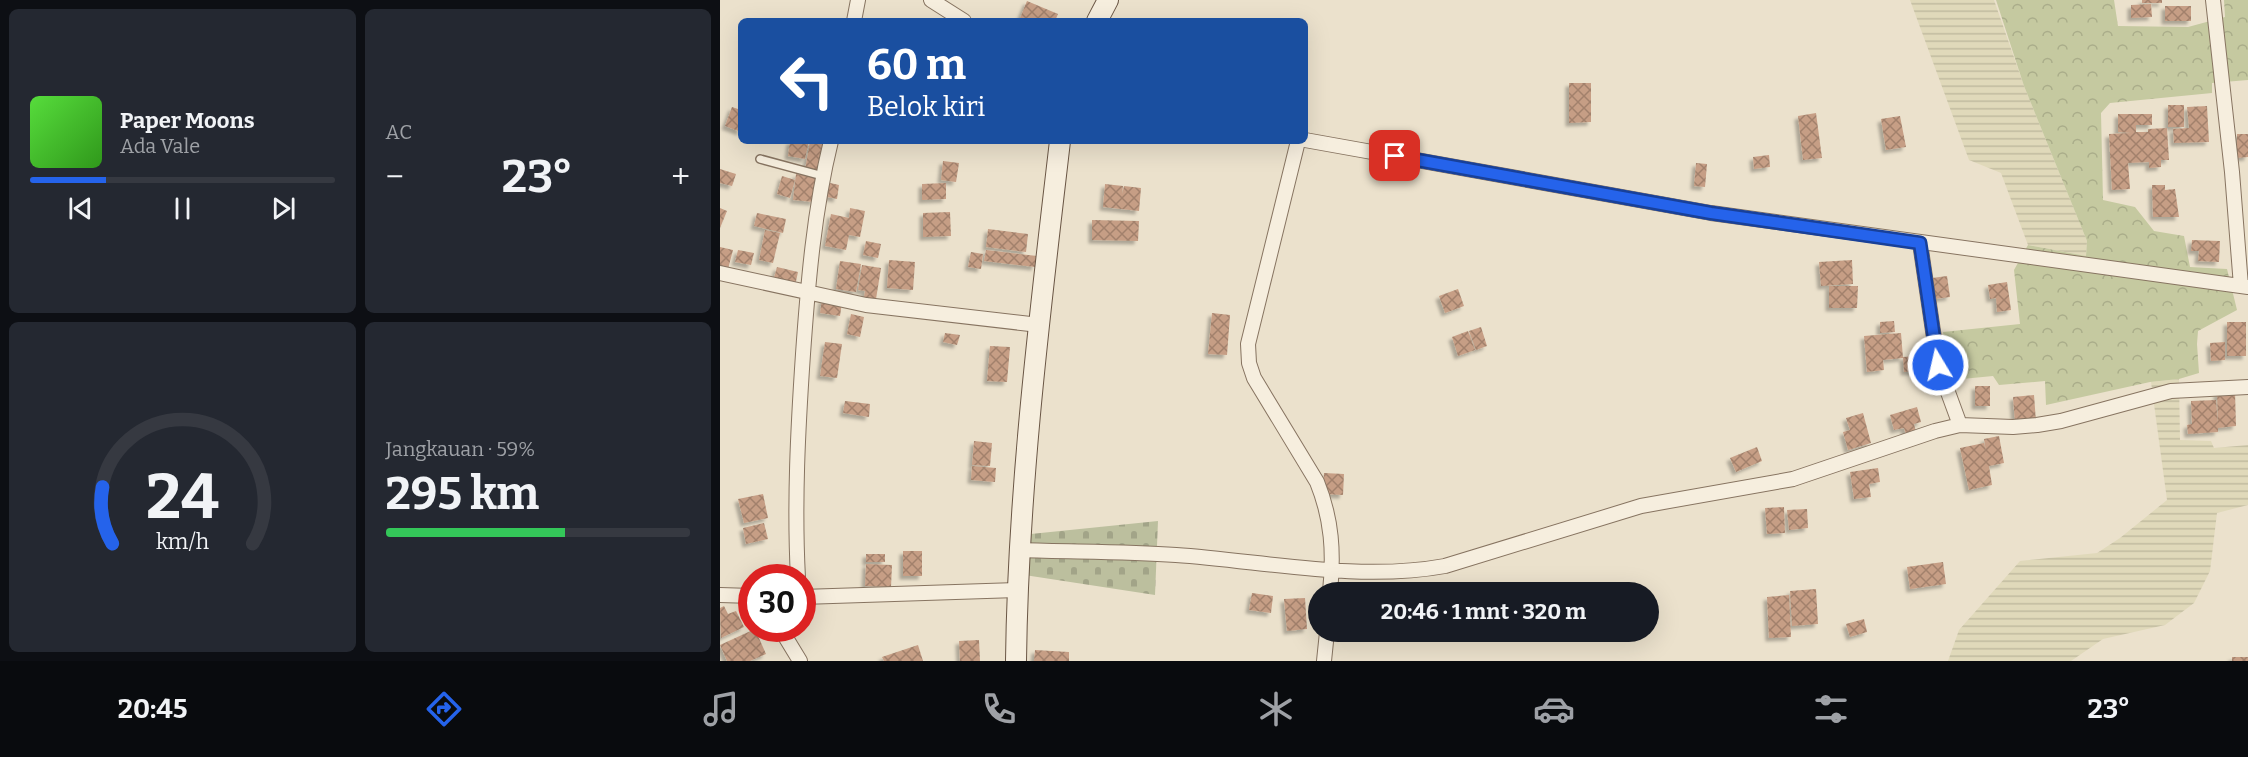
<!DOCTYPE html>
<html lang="id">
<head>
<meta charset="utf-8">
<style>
	body { margin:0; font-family:Bitter,serif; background:#242831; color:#f1f3f6; height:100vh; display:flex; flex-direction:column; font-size:22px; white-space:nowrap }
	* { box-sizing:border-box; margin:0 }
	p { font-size:20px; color:#9ea1a6 }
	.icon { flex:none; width:33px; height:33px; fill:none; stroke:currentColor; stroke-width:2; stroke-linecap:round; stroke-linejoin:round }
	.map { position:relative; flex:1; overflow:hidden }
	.panel { display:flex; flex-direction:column; gap:9px; padding:9px; background:#0d0f14; width:720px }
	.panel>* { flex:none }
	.guide { position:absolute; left:18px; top:18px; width:570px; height:126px; border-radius:9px; box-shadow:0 6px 24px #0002; background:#1a4fa0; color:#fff; overflow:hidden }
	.speed { position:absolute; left:18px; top:564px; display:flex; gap:12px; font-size:30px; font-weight:700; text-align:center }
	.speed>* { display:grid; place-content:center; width:78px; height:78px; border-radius:50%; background:#171b24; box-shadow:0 6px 24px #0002; line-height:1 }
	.speed .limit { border:9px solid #d22; background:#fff; color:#111 }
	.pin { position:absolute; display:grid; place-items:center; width:51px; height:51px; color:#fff; margin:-26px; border-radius:12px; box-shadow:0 3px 9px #0006 }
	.me { position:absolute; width:66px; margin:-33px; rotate:351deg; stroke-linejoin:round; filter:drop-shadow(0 0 4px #0008) }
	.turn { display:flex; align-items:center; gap:21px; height:126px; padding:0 30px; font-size:27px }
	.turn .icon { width:78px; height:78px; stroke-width:2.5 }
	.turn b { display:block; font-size:42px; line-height:51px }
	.big { font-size:45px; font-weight:700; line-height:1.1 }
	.panel .tile { flex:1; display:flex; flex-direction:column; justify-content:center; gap:9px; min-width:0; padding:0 21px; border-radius:9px; background:#242831 }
	.panel .dial { align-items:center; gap:0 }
	.dial svg { height:156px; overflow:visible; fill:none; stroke:#363941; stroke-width:7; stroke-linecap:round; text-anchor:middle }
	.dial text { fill:#f1f3f6; stroke:none }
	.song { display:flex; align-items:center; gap:18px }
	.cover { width:72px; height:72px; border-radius:9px; background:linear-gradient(135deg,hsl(110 70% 55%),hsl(110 70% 35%)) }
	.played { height:6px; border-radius:3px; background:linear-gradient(90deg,#2563eb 25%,#363941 25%) }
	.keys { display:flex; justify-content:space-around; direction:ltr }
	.heat { display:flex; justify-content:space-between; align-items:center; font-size:33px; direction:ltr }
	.charge { height:9px; border-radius:4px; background:linear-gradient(90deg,#34c759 59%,#363941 0) }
	.panel .tiles { flex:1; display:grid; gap:9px; grid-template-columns:repeat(2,1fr) }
	.trip { position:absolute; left:588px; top:582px; width:351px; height:60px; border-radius:30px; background:#171b24; box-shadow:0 6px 24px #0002; font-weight:700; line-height:60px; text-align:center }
	.dock { display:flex; height:96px; justify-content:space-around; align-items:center; background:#090b0e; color:#9ea1a6 }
	.dock .icon { width:42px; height:42px }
	.dock .active { color:#2563eb }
	.dock b { font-size:27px; color:#f1f3f6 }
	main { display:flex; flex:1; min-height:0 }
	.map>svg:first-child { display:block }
	.farmland { fill:url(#farmland-rules) }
	.forest { fill:url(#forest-crowns) }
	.cemetery { fill:url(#cemetery-stones) }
	.building { fill:url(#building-cross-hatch); filter:url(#shadow) }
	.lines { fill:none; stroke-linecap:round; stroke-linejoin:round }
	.lane-casing { stroke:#877461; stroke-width:10 }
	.street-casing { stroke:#877461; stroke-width:16 }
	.secondary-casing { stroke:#695544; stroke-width:22 }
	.lane { stroke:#f6eede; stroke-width:7 }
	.street { stroke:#f6eede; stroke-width:14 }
	.secondary { stroke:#f6eede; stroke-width:20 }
	.route-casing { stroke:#184099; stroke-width:15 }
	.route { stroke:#2563eb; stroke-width:10 }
</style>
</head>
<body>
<main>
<section class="panel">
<div class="tiles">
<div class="tile">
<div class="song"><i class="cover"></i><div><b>Paper Moons</b><p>Ada Vale</p></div></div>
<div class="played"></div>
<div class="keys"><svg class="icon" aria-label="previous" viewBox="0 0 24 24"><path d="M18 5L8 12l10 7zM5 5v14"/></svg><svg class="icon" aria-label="pause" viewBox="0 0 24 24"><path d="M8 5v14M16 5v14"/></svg><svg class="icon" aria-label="next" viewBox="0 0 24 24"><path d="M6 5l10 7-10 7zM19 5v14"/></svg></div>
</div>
<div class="tile"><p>AC</p>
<div class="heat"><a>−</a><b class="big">23°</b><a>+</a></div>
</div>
<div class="tile dial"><svg viewBox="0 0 100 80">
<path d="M14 69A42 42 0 1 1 86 69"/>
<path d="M14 69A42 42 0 0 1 9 40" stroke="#2563eb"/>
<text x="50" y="56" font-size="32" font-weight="700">24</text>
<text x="50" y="72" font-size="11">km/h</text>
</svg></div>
<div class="tile"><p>Jangkauan · 59%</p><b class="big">295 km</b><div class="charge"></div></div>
</div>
</section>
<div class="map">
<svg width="1528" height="661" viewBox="0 0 1528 661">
	<defs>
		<pattern id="farmland-rules" width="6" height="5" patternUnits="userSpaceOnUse" patternTransform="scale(1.5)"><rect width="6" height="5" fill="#e0d9ba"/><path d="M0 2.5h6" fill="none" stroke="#c1bba0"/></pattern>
		<pattern id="forest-crowns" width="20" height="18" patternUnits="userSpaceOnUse" patternTransform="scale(1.5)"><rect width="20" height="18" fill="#c5c9a0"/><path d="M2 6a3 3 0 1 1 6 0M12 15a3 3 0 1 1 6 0" fill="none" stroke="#aaad8a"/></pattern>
		<pattern id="cemetery-stones" width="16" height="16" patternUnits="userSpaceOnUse" patternTransform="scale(1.5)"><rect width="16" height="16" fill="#bcbf9e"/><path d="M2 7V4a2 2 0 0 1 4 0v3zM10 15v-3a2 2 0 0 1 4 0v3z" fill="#a2a488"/></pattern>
		<pattern id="building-cross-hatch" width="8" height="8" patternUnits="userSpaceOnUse" patternTransform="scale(1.5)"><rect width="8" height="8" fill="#c69e85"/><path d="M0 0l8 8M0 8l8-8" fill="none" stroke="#a2816c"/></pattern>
		<filter id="shadow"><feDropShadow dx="-3.5" dy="3.5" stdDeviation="1.5" flood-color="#0004"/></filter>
	</defs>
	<rect width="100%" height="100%" fill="#ebe1cc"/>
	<path class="farmland" d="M 1190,0 L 1274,0 L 1304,86 L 1367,241 L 1366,256 L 1308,245 L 1281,173 L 1249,160 Z
		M 1459,379 L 1460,440 L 1491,441 L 1494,448 L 1528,445 L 1528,505 L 1497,513 L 1490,571 L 1474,603 L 1445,625 L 1383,639 L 1351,661 L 1228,661 L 1239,630 L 1300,561 L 1377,553 L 1400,538 L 1447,500 L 1431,382 Z"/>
	<path class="forest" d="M 1276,0 L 1394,0 L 1398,26 L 1468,27 L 1505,17 L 1504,0 L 1528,0 L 1528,80 L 1492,83 L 1492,93 L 1390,103 L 1381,113 L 1383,200 L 1415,207 L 1434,231 L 1464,236 L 1470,267 L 1507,269 L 1517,310 L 1478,331 L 1477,344 L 1479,373 L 1459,379 L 1430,382 L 1326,405 L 1325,381 L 1279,385 L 1273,376 L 1232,380 L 1223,332 L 1300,324 L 1294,270 L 1308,245 L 1366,256 L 1367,241 L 1304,86 Z"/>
	<path class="cemetery" d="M 438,521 L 435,595 L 298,574 L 301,535 Z"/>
	<path class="building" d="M 1422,0 L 1442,0 L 1442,3 L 1422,3 Z
		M 307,1 L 338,14 L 335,21 L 307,21 L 300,18 Z
		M 1431,4 L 1432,17 L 1411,18 L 1411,5 Z
		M 1445,6 L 1471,6 L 1471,21 L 1445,21 Z
		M 849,83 L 871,83 L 871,122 L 849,123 Z
		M 1448,105 L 1464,105 L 1464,127 L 1448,127 Z
		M 1487,106 L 1489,142 L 1454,143 L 1453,129 L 1469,128 L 1467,107 Z
		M 12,107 L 21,110 L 21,132 L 5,126 Z
		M 1096,113 L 1102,158 L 1083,160 L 1078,116 Z
		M 1398,114 L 1432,114 L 1432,125 L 1416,125 L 1416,132 L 1428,132 L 1428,129 L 1447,128 L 1449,160 L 1441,160 L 1441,167 L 1429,168 L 1429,162 L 1408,163 L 1410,189 L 1392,190 L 1389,134 L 1411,133 L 1398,132 Z
		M 1180,116 L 1186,147 L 1166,150 L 1161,119 Z
		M 1517,134 L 1528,134 L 1528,157 L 1517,158 Z
		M 70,141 L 89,141 L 85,159 L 68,156 Z
		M 90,141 L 105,142 L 100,172 L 85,170 Z
		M 1049,155 L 1050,167 L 1034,169 L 1033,157 Z
		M 223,161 L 239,163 L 236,182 L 221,180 Z
		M 976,163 L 987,164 L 985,187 L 974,186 Z
		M 0,169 L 16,174 L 12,186 L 0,183 Z
		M 76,174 L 96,177 L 94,202 L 73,200 Z
		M 62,176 L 75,180 L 70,198 L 57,194 Z
		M 106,182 L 119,185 L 117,199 L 103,196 Z
		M 226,183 L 226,199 L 202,200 L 202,184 Z
		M 385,184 L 403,186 L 402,194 L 404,186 L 421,188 L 419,211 L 383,207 Z
		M 1432,185 L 1445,185 L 1445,190 L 1455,189 L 1459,217 L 1433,217 Z
		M 0,208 L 7,211 L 0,228 Z
		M 130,208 L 145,211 L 140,237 L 129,235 L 126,250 L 105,246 L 111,214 L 129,218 Z
		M 230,212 L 231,236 L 203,237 L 203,213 Z
		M 37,213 L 66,219 L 63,233 L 34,226 Z
		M 372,220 L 419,221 L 418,241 L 372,240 Z
		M 268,229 L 308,234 L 306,252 L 266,247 Z
		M 45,230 L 60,233 L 53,263 L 39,260 Z
		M 1472,240 L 1500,241 L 1499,262 L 1478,261 L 1479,251 L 1471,251 Z
		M 146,241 L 161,244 L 158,258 L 143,255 Z
		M 0,247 L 13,250 L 8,269 L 0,267 Z
		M 18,250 L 34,253 L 31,265 L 15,262 Z
		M 266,250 L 317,256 L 315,267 L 264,261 Z
		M 251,252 L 263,254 L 261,269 L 248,267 Z
		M 169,260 L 195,262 L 193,290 L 167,288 Z
		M 1132,260 L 1133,284 L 1101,286 L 1099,262 Z
		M 120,261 L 141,264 L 136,292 L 116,289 Z
		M 142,265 L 161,268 L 156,299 L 144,297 L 145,291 L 138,290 Z
		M 57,267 L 78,272 L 75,286 L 53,281 Z
		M 1227,276 L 1230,297 L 1215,299 L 1212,278 Z
		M 1287,282 L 1291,310 L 1277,312 L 1276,298 L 1270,299 L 1268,285 Z
		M 1109,286 L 1138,286 L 1137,308 L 1109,308 Z
		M 738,289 L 744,306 L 725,313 L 719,296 Z
		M 102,299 L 122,302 L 120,316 L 100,313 Z
		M 492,313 L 510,315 L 507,355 L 488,354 Z
		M 131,314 L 144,317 L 140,337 L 127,334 Z
		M 1174,321 L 1175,332 L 1160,333 L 1160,322 Z
		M 1507,322 L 1526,322 L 1526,356 L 1507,356 Z
		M 761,327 L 767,346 L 756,350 L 749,331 Z
		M 748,331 L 755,350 L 738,356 L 732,337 Z
		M 225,333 L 240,335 L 237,345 L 223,342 Z
		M 1181,333 L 1183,358 L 1163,360 L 1164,370 L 1147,372 L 1144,336 Z
		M 105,342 L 122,344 L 117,378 L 100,376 Z
		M 1505,342 L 1505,360 L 1491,361 L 1490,343 Z
		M 270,346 L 290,347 L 287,382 L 267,381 Z
		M 1197,356 L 1199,371 L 1184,372 L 1183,357 Z
		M 1255,386 L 1270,386 L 1270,406 L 1255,406 Z
		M 1497,392 L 1515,392 L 1516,426 L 1498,428 L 1498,432 L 1468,434 L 1467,425 L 1472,424 L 1471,401 L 1496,400 L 1498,425 Z
		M 1314,395 L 1316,422 L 1295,423 L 1293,397 Z
		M 125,401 L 150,404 L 149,417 L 123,413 Z
		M 1197,407 L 1201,422 L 1194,424 L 1196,432 L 1186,435 L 1184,428 L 1174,430 L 1170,415 Z
		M 1143,413 L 1151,443 L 1128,450 L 1123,432 L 1130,430 L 1126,418 Z
		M 1279,436 L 1284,463 L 1269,466 L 1272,485 L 1249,490 L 1240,448 L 1264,443 L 1266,451 L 1264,439 Z
		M 254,441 L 272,443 L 270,466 L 252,465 Z
		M 1037,447 L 1042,461 L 1016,472 L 1010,458 Z
		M 252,466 L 276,468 L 275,482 L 251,480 Z
		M 1158,468 L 1160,482 L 1149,484 L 1151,497 L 1134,499 L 1130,472 Z
		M 604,473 L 624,474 L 623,495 L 603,494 Z
		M 43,494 L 48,518 L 24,523 L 18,499 Z
		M 1064,507 L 1065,533 L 1047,534 L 1045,508 Z
		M 1087,509 L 1088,528 L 1069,530 L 1067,510 Z
		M 44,523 L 48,539 L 26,544 L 23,528 Z
		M 183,551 L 202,551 L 202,576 L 183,576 Z
		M 146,554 L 165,554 L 165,562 L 146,562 Z
		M 1223,562 L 1226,584 L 1190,589 L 1187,567 Z
		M 146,564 L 172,565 L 171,587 L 145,586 Z
		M 1096,589 L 1098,624 L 1072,626 L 1070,591 Z
		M 532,593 L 553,596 L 551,613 L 529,610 Z
		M 1069,595 L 1071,637 L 1049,638 L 1047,597 Z
		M 585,598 L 587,629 L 567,631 L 564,599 Z
		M 4,606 L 8,614 L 16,611 L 24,627 L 1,638 L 0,608 Z
		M 1144,619 L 1147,632 L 1130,637 L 1126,624 Z
		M 35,629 L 46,654 L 30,661 L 7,661 L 0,645 Z
		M 259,640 L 260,661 L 240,661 L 239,641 Z
		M 198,645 L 203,661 L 164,661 L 162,657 Z
		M 315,650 L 349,652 L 349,661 L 314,661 Z
		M 1512,657 L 1528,657 L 1528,661 L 1512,661 Z"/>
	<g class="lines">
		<g class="lane-casing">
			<path id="lane" d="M 40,159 L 103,176"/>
		</g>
		<g class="street-casing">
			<path id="street" d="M 211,0 L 244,21
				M 1493,0 L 1512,172 L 1521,286
				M 134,21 L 138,0
				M 585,140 L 991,213 L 1528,287
				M 578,141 L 528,344 L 529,363 L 534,378 L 597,482 C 612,519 614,553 610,592
				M 1200,243 L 1218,365 L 1240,425
				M 0,273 L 146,305 L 319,325
				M 300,550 C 352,552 404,551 456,555 C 544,561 637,582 725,566 L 921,506 L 1073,479 L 1215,431 L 1240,425 L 1293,427 L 1317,425 L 1341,421 L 1451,391 L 1528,387
				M 78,578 C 74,503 78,428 83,354 C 88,283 94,210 111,141
				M 0,595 L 32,596
				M 82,597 L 297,590
				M 60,628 L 80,661
				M 604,661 L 607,632"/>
		</g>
		<g class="secondary-casing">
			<path id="secondary" d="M 377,21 L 388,0
				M 296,661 C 298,489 320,312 340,141"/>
		</g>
		<use href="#lane" class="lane"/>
		<use href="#street" class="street"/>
		<use href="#secondary" class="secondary"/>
	</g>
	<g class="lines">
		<g class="route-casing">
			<path id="route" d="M 675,156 L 991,213 L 1200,243 L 1218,365"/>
		</g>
		<use href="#route" class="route"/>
	</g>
</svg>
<div class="speed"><div class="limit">30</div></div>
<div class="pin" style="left:675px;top:156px;background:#d93025"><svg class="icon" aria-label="arrive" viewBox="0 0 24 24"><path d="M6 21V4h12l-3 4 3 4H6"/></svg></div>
<svg class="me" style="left:1218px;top:365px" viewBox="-20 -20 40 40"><circle r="17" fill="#2563eb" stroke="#fff" stroke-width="3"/><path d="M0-11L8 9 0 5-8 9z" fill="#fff"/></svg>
<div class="trip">20:46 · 1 mnt · 320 m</div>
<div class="guide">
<div class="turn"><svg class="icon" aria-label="left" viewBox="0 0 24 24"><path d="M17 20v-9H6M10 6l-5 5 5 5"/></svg><div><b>60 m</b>Belok kiri</div></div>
</div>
</div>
</main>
<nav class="dock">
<b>20:45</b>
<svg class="icon active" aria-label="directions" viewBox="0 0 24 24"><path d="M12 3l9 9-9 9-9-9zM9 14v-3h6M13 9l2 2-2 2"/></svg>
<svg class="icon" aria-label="music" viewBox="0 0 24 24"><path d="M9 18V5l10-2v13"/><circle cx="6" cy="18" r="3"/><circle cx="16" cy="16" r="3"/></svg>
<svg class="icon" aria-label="phone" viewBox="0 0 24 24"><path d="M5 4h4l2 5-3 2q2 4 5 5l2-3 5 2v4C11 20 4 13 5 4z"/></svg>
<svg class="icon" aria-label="climate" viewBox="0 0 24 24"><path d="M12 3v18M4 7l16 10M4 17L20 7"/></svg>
<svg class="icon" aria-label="car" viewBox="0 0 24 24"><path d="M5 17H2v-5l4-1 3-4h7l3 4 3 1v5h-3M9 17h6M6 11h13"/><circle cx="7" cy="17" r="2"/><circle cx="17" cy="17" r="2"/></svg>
<svg class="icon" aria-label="filters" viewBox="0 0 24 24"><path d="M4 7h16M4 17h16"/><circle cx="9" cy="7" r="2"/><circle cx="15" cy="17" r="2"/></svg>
<b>23°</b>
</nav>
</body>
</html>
